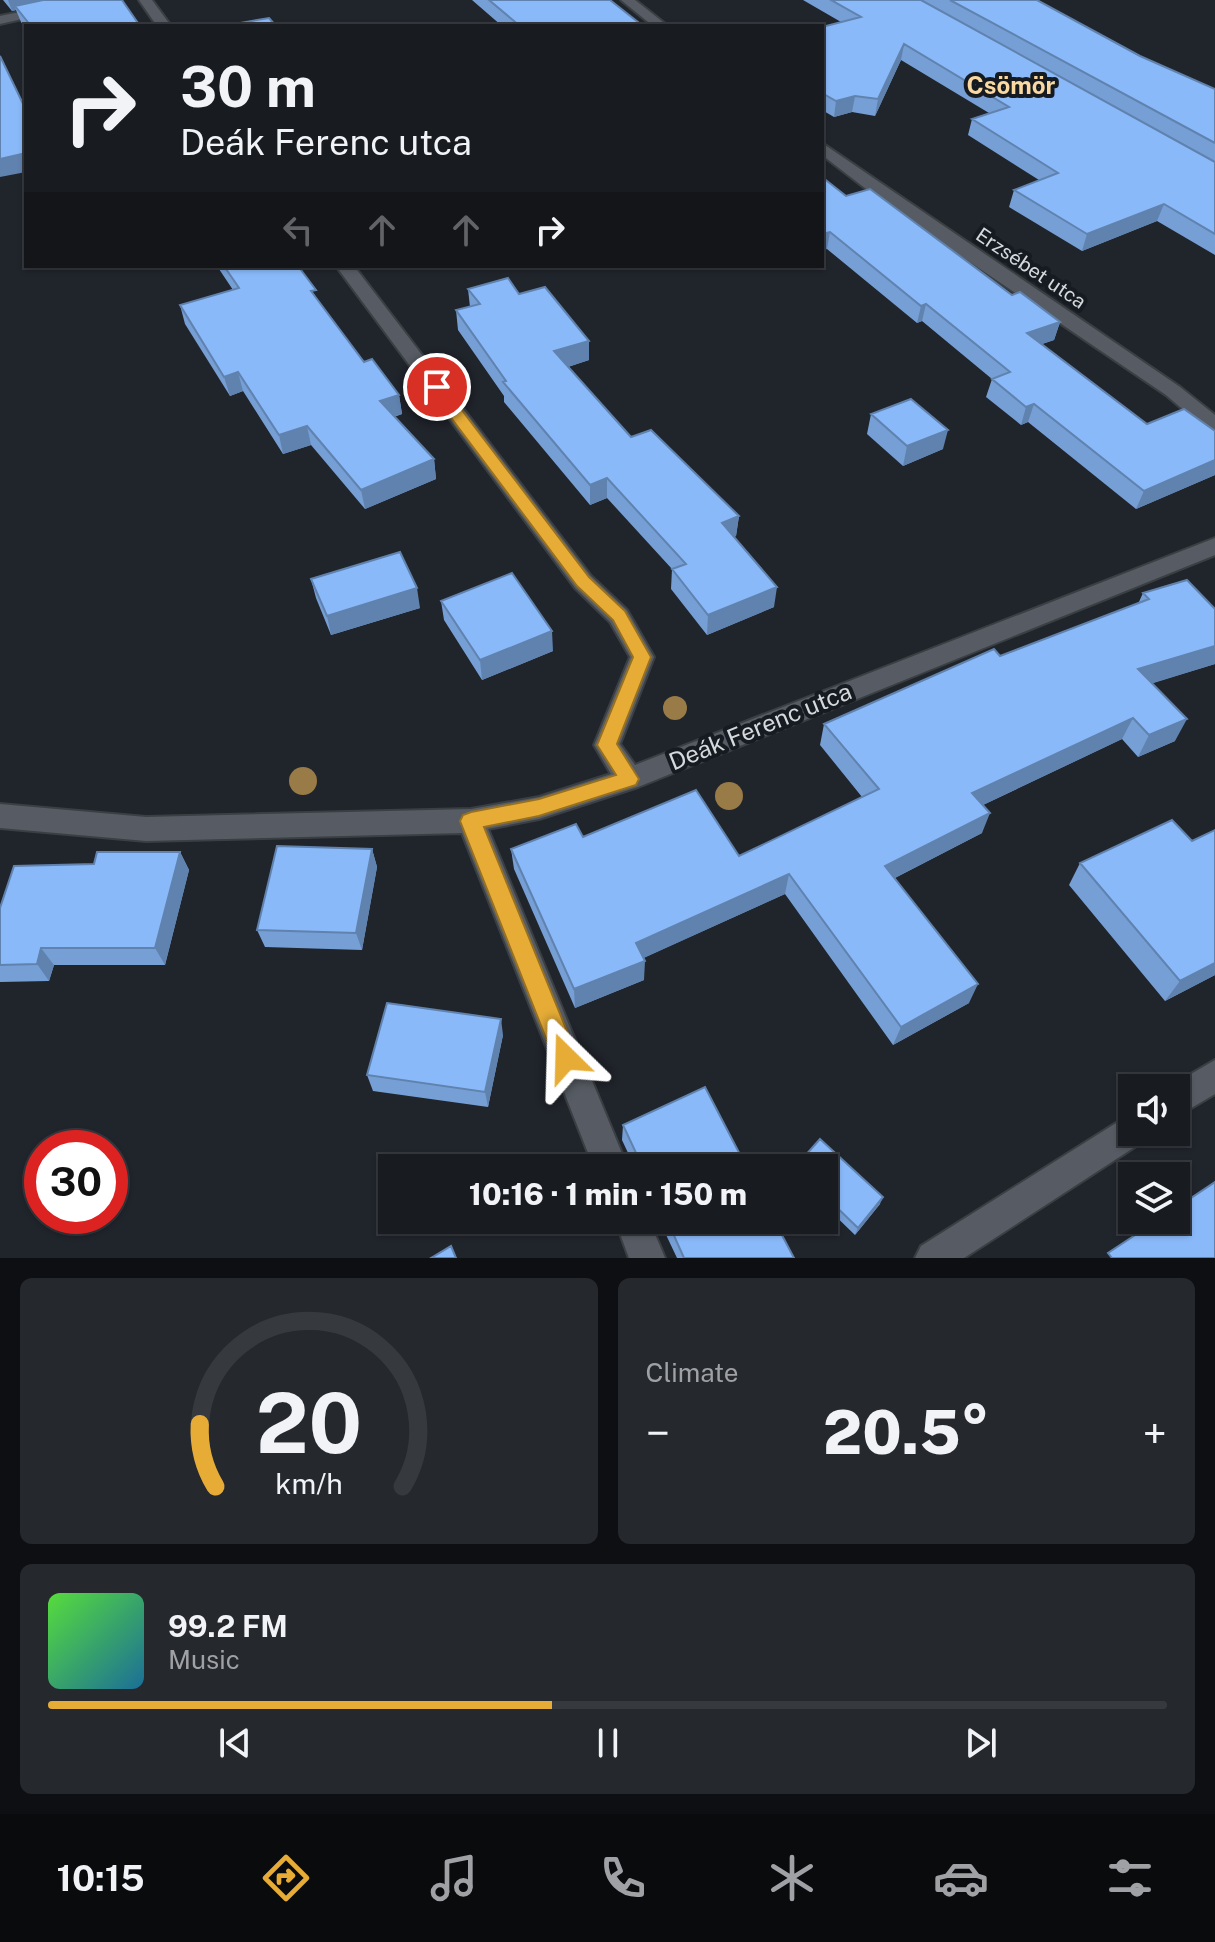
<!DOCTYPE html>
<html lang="en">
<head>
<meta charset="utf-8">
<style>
	body { margin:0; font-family:"Public Sans",sans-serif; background:#25282d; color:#f1f3f6; height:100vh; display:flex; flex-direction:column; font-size:30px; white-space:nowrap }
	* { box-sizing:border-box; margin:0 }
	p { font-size:26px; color:#9fa1a5 }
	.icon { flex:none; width:44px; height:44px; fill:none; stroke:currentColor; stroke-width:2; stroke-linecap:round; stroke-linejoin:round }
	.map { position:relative; height:1258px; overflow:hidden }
	.panel { display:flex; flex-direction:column; gap:20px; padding:20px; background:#0d0f12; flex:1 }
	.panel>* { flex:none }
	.guide { position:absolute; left:24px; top:24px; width:800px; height:244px; border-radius:0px; box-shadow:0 2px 6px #0004,0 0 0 2px #36393e; background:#181b20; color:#f1f3f6; overflow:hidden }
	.controls { position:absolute; left:1118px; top:1074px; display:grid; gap:16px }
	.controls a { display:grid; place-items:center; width:72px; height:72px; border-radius:0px; background:#181b20; box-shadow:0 2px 6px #0004,0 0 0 2px #36393e; font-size:40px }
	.speed { position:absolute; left:24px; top:1130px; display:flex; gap:16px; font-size:40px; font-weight:700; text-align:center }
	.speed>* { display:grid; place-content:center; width:104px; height:104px; border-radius:50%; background:#181b20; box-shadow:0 2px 6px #0004,0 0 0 2px #36393e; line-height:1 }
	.speed .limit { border:12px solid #d22; background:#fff; color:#111 }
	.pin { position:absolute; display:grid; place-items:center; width:68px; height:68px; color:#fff; margin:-34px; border:4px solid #fff; border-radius:50%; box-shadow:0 2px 8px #0007 }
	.me { position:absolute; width:88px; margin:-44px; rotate:338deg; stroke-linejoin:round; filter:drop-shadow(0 0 6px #0008) }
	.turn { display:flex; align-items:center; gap:28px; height:168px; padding:0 24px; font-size:36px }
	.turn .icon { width:104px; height:104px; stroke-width:2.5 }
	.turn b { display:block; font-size:56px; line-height:68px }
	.lanes { display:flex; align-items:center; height:76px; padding:0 24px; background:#0003; justify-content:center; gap:40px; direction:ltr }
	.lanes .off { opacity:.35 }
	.big { font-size:60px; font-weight:800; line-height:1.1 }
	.panel .card { flex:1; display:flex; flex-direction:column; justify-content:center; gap:12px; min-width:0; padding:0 28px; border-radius:12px; background:#25282d }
	.panel .dial { align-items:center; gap:0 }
	.dial svg { height:208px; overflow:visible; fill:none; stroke:#36393e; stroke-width:7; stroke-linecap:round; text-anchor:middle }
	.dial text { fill:#f1f3f6; stroke:none }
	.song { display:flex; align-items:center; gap:24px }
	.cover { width:96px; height:96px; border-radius:12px; background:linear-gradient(135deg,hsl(110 70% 55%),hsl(200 70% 35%)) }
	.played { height:8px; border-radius:4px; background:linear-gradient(90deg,#e6ac36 45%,#36393e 45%) }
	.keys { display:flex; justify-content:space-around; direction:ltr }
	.heat { display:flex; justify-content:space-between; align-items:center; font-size:44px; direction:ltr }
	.panel .tiles { flex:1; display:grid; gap:20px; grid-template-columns:1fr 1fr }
	.card:last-child { grid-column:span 2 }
	.trip { position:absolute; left:378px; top:1154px; width:460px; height:80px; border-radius:0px; background:#181b20; box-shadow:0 2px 6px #0004,0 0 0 2px #36393e; font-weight:800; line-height:80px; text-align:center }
	.tab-bar { display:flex; height:128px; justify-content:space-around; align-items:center; background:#0a0b0d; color:#9fa1a5 }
	.tab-bar .icon { width:56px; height:56px }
	.tab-bar .selected { color:#e6ac36 }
	.tab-bar b { font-size:36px; color:#f1f3f6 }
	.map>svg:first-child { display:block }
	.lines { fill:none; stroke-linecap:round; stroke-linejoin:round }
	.street-casing { stroke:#3a3f43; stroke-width:4 }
	.secondary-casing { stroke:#3a3f43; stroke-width:4 }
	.street { fill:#575c64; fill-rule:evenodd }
	.secondary { fill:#575c64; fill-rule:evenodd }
	.tree { fill:#987b46 }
	.wall { fill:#769fd6 }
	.shaded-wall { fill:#6082ae }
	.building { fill:#89b9f9; stroke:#6082ae; stroke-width:2 }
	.route { fill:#e6ac36; stroke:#967023; stroke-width:2 }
	.labels { text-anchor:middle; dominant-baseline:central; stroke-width:8; stroke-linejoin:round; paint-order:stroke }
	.far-street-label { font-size:20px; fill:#d5d9dd; stroke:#161b21 }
	.far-quarter-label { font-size:24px; font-weight:bold; fill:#f9d9a1; stroke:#161b21 }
	.street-label { font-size:24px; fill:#d5d9dd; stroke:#161b21 }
</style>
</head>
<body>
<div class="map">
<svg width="1215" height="1258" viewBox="0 0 1215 1258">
	<rect width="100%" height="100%" fill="#20242b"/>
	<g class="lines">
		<g class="street-casing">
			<path id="street" d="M 80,0 L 105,0 L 0,24 L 0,16 Z
				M 139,0 L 152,0 L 171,26 L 157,26 Z
				M 621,0 L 635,0 L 668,26 L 653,26 Z
				M 822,143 L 1180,387 L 1215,415 L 1215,432 L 1208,431 L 1166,395 L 896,212 L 822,155 Z
				M 336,266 L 354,266 L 591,576 L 627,610 L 654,657 L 620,744 L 635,765 L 1215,538 L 1215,555 L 638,787 L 539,819 L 488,829 L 628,1168 L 594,1168 L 462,833 L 146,841 L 0,828 L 0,804 L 146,817 L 471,809 L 539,797 L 611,774 L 594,745 L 630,657 L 610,622 L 575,588 Z
				M 615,1220 L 649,1220 L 665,1258 L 629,1258 Z"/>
		</g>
		<g class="secondary-casing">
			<path id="secondary" d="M 1215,1060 L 1215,1094 L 1176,1117 L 1176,1088 L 1167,1088 Z
				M 1132,1113 L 1132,1132 L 1147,1132 L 1144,1141 L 964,1258 L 915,1258 L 921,1246 Z"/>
		</g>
		<use href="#street" class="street"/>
		<use href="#secondary" class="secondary"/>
	</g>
	<g class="tree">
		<circle cx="675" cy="708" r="12"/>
		<circle cx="303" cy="781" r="14"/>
		<circle cx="729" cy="796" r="14"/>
	</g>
	<path class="wall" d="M 3,0 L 122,0 L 140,26 L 26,26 L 26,29 L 21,22 L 16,10 L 12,11 Z
		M 472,0 L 610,0 L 643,26 L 502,26 Z
		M 803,0 L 1037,0 L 1140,56 L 1215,89 L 1215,255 L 1157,221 L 1082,251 L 1009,207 L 1014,190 L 1039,180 L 968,135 L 972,119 L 989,113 L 901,60 L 875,116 L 852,112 L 834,117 L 822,110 L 822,27 L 841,22 Z
		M 822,177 L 846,196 L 1012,295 L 1060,322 L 1054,340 L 1042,344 L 1147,424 L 1215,431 L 1215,475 L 1136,509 L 1028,422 L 1021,425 L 986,397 L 992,379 L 922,321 L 917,323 L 827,249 Z
		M 217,266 L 298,266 L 318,301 L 364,362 L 399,395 L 402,414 L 394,417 L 434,459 L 436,479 L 365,509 L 311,445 L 283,454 L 243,391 L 230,396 L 185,324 L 180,305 L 233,290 Z
		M 468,289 L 519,294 L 589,360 L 568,367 L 631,437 L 739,516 L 736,536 L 734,537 L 774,607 L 707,635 L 671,589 L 672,569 L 607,498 L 590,505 L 504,402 L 504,396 L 458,330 L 456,310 L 470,307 Z
		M 871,414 L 943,449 L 903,466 L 867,434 Z
		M 311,579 L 420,608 L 331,635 L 316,598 Z
		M 1143,593 L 1215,664 L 1152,683 L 1175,741 L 1138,757 L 1122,739 L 983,805 L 982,833 L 895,878 L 969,1003 L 893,1045 L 785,894 L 643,958 L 644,980 L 575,1008 L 514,869 L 511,849 L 583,837 L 739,856 L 862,797 L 820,745 L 824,724 L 1138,604 Z
		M 441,601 L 553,651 L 482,680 L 444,620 Z
		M 372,849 L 377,867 L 362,950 L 265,947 L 257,930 Z
		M 180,852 L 189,870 L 165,965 L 54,965 L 49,981 L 0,982 L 0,908 L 94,864 Z
		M 1080,863 L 1215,975 L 1165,1001 L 1069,885 Z
		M 503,1035 L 488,1107 L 373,1091 L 367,1075 Z
		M 623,1125 L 747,1168 L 635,1168 L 622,1140 Z
		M 820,1139 L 880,1204 L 855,1235 L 824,1205 L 824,1168 L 795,1168 Z
		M 659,1220 L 774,1220 L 794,1258 L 677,1258 Z"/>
	<path class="shaded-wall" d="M 8,0 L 65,0 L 15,6 L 16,10 L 12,11 Z
		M 904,44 L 901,60 L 875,116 L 878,99 Z
		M 855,96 L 852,112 L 834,117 L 836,101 Z
		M 26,153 L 26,172 L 0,177 L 0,159 Z
		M 1164,204 L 1157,221 L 1082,251 L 1087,234 Z
		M 830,232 L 827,249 L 822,251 L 822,234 Z
		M 926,304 L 922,321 L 917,323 L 921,306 Z
		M 1060,322 L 1054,340 L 1022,351 L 1027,333 Z
		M 589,341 L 589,360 L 555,371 L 554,351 Z
		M 238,372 L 243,391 L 230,396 L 224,377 Z
		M 399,395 L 402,414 L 383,420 L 380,401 Z
		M 1034,404 L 1028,422 L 1021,425 L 1026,407 Z
		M 307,426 L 311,445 L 283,454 L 279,435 Z
		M 948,430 L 943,449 L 903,466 L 907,446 Z
		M 434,459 L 436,479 L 365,509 L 361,490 Z
		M 1215,460 L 1215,475 L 1136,509 L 1144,491 Z
		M 607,478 L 607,498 L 590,505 L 590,485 Z
		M 739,516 L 736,536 L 720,543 L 722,523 Z
		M 777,587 L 774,607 L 707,635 L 708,615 Z
		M 417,588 L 420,608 L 331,635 L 327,616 Z
		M 552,631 L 553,651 L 482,680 L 480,660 Z
		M 1215,646 L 1215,664 L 1128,691 L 1138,669 Z
		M 1133,718 L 1122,739 L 964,814 L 972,793 Z
		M 1187,719 L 1175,741 L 1138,757 L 1149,735 Z
		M 990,813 L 982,833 L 879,886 L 885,866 Z
		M 372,849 L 377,867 L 362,950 L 356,933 Z
		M 180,852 L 189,870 L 165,965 L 155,948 Z
		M 789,874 L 785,894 L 635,962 L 636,943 Z
		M 41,948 L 54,965 L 49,981 L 37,964 Z
		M 645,961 L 644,980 L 575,1008 L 574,989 Z
		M 1215,963 L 1215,975 L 1165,1001 L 1180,981 Z
		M 978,984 L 969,1003 L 893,1045 L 901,1027 Z
		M 501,1019 L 503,1035 L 488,1107 L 485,1092 Z
		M 883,1197 L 880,1204 L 855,1235 L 858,1228 Z"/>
	<path class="building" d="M 43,0 L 122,0 L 140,26 L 31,26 L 15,6 Z
		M 489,0 L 610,0 L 643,26 L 520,26 Z
		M 831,0 L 921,0 L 1215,162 L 1215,234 L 1164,204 L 1087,234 L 1014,190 L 1058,173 L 972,119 L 1009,107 L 904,44 L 878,99 L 855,96 L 836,101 L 822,93 L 822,27 L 861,17 Z
		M 950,0 L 1037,0 L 1140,56 L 1215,89 L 1215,143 Z
		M 269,18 L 276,26 L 223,26 Z
		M 0,56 L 26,110 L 26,153 L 0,159 Z
		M 822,177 L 846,196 L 870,189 L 1012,295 L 1020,292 L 1060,322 L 1027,333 L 1147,424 L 1184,409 L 1215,431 L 1215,460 L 1144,491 L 1034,404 L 1026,407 L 992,379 L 1010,372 L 926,304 L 921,306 L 830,232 L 822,234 Z
		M 224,266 L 298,266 L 316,290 L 311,291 L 364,362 L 372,359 L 399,395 L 380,401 L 434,459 L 361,490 L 307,426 L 279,435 L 238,372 L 224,377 L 180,305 L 239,288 Z
		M 508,278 L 519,294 L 545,287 L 589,341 L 554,351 L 631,437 L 651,430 L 739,516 L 722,523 L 777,587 L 708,615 L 672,569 L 686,564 L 607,478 L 590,485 L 503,382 L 506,381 L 456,310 L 480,304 L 468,289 Z
		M 911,399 L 948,430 L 907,446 L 871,414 Z
		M 400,552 L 417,588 L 327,616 L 311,579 Z
		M 512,573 L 552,631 L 480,660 L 441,601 Z
		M 1187,580 L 1215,609 L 1215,646 L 1138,669 L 1187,719 L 1149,735 L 1133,718 L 972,793 L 990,813 L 885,866 L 978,984 L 901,1027 L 789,874 L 636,943 L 645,961 L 574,989 L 511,849 L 576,824 L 583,837 L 696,790 L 739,856 L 879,789 L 824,724 L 994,649 L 1000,656 L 1149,599 L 1143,593 Z
		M 1172,820 L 1192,841 L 1215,830 L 1215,963 L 1180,981 L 1080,863 Z
		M 277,846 L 372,849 L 356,933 L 257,930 Z
		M 97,852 L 180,852 L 155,948 L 41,948 L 37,964 L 0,965 L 0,908 L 14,866 L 94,864 Z
		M 387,1003 L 501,1019 L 485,1092 L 367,1075 Z
		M 705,1087 L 747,1168 L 643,1168 L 623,1125 Z
		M 820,1139 L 883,1197 L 858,1228 L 824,1195 L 824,1168 L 795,1167 Z
		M 1215,1182 L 1215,1258 L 1112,1258 L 1108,1253 L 1158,1220 L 1176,1220 L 1176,1208 Z
		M 667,1220 L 774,1220 L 794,1258 L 684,1258 Z
		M 451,1246 L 456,1258 L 431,1258 Z"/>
	<path class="route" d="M 437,383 L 442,384 L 589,577 L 625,611 L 651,657 L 617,744 L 639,779 L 636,785 L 539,816 L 484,827 L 578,1058 L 574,1066 L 566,1069 L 557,1066 L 460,821 L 463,815 L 471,812 L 539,799 L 616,775 L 597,745 L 633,657 L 613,620 L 577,586 L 431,391 L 431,384 Z"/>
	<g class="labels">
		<g class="far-street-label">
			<text transform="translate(1031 268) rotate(34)">Erzsébet utca</text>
		</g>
		<g class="far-quarter-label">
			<text x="1011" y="85">Csömör</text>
		</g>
		<g class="street-label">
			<text transform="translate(760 726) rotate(-22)">Deák Ferenc utca</text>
		</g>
	</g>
</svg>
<div class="controls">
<a><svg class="icon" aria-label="sound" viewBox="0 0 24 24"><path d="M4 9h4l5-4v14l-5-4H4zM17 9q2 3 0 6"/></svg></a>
<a><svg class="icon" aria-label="layers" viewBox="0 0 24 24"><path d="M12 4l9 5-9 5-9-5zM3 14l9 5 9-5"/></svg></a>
</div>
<div class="speed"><div class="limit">30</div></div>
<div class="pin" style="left:437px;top:387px;background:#d93025"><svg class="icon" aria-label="arrive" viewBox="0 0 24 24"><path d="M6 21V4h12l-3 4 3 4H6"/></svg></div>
<svg class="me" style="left:566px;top:1058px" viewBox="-20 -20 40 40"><path d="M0-17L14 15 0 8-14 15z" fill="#e6ac36" stroke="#fff" stroke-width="4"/></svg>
<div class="trip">10:16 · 1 min · 150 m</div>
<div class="guide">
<div class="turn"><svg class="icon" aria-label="right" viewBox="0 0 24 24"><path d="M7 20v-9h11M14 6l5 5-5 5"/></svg><div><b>30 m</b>Deák Ferenc utca</div></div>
<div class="lanes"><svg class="icon off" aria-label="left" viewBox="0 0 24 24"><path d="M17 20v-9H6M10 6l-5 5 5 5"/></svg><svg class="icon off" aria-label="ahead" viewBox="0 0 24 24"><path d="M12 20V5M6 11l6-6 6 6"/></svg><svg class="icon off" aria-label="ahead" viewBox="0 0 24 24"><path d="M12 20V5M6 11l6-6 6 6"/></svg><svg class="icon" aria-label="right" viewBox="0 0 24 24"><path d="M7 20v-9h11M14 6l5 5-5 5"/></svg></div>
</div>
</div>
<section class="panel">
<div class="tiles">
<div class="card dial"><svg viewBox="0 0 100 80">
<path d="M14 69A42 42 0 1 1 86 69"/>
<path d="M14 69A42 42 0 0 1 8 45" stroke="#e6ac36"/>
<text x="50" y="56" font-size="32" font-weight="700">20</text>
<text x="50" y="72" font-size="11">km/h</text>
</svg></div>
<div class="card"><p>Climate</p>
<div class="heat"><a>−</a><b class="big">20.5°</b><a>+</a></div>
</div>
<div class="card">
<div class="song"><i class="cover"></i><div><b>99.2 FM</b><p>Music</p></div></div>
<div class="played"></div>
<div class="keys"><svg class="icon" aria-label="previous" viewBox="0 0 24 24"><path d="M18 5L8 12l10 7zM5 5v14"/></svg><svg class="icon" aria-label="pause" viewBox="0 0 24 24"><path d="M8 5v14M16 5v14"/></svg><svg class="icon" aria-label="next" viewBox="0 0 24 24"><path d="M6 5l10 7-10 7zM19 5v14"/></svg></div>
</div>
</div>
</section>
<nav class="tab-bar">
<b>10:15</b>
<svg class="icon selected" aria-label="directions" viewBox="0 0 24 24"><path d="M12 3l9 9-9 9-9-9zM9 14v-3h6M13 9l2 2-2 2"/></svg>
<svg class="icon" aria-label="music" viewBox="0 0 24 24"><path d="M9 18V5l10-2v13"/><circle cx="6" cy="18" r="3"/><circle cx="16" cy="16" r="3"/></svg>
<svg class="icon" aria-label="phone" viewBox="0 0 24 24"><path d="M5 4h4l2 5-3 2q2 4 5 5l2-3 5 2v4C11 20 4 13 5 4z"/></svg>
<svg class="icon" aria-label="climate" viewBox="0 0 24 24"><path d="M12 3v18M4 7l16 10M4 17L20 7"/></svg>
<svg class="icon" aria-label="car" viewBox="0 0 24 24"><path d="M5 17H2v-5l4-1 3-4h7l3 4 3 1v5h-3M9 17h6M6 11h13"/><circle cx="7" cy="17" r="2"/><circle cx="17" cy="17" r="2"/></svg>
<svg class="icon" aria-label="filters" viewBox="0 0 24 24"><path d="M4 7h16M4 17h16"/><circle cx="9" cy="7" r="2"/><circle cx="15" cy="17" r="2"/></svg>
</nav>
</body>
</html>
